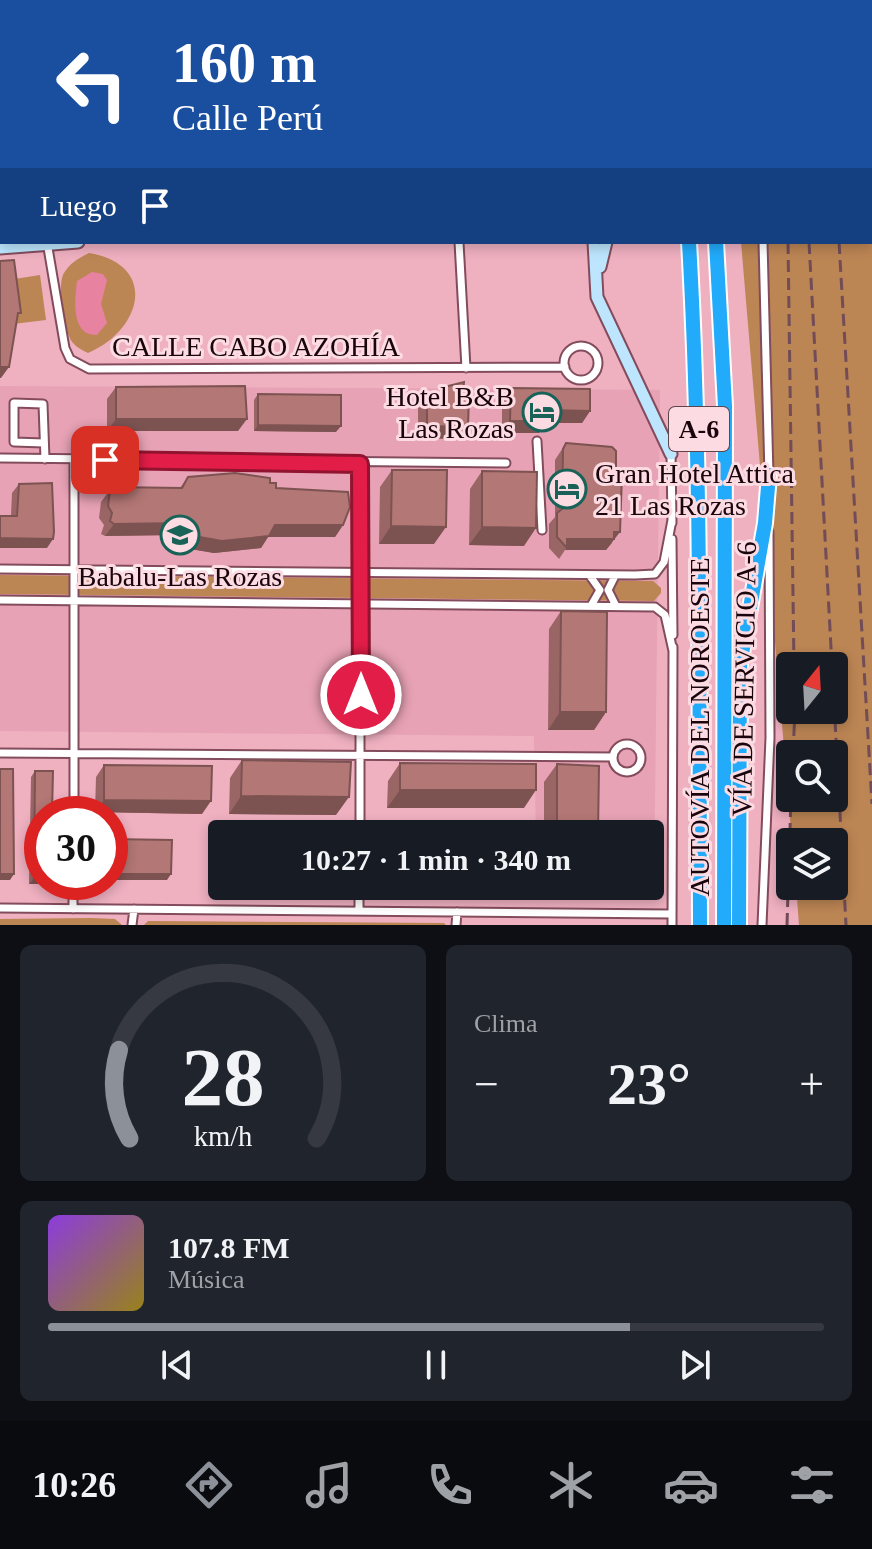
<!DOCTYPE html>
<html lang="es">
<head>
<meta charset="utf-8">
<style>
	body { margin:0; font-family:"Times New Roman",serif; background:#20242c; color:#f1f3f6; height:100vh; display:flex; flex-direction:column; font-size:30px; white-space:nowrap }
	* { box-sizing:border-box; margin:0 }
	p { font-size:26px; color:#9ea1a6 }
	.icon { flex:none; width:44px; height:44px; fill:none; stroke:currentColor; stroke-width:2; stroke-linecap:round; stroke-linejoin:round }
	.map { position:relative; height:925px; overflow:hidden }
	.panel { display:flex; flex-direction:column; gap:20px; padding:20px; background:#0d0f14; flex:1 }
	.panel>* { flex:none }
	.hud { position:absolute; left:0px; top:0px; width:872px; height:244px; box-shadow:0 4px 12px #0003; background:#1a4fa0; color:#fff; overflow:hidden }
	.needle { width:52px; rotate:18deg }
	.tools { position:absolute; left:776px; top:652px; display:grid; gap:16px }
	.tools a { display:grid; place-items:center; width:72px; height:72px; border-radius:8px; background:#171b24; box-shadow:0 4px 12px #0003; font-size:40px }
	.speed { position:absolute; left:24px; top:796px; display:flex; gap:16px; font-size:40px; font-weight:700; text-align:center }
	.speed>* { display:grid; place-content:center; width:104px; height:104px; border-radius:50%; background:#171b24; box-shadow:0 4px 12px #0003; line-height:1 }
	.speed .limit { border:12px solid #d22; background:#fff; color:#111 }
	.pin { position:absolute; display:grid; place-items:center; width:68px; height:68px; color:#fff; margin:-34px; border-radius:16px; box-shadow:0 4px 12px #0006 }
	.me { position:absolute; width:88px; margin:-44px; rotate:0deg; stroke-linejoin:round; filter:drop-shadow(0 0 6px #0008) }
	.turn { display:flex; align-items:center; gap:28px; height:168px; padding:0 40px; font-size:36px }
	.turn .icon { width:104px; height:104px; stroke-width:2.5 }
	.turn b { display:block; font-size:56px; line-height:68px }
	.then { display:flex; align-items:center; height:76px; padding:0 40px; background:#0003; gap:16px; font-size:30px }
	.big { font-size:60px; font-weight:600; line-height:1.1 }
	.panel .widget { flex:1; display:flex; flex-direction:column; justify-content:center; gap:12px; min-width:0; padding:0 28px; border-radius:12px; background:#20242c }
	.panel .dial { align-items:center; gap:0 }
	.dial svg { height:208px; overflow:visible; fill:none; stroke:#363941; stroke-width:7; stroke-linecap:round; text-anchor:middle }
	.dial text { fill:#f1f3f6; stroke:none }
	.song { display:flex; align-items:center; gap:24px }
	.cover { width:96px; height:96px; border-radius:12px; background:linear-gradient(135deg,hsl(270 70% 55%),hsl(50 70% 35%)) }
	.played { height:8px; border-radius:4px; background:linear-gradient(90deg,#8c9099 75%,#363941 75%) }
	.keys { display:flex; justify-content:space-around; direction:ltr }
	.heat { display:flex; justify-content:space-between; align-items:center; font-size:44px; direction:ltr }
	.panel .tiles { flex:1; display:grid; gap:20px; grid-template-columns:1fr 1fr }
	.widget:last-child { grid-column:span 2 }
	.trip { position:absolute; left:208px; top:820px; width:456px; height:80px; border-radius:8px; background:#171b24; box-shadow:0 4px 12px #0003; font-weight:600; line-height:80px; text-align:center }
	.tab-bar { display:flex; height:128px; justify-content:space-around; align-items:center; background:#090b0e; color:#9ea1a6 }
	.tab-bar .icon { width:56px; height:56px }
	.tab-bar .current { color:#8c9099 }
	.tab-bar b { font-size:36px; color:#f1f3f6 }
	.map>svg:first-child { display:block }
	.built { fill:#e7a2b5 }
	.green { fill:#bc8554; fill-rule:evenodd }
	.water { fill:#e782a0 }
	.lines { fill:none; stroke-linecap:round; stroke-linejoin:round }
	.street-casing { stroke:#834c5c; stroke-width:11 }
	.secondary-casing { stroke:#834c5c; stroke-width:15 }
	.highway-casing { stroke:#fff; stroke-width:18 }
	.street { stroke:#fff; stroke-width:7 }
	.secondary { stroke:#bde6fe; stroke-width:11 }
	.highway { stroke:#22abfb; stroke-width:14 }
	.rail { stroke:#724c57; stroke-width:3; stroke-dasharray:12 6; stroke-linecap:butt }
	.wall { fill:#9a6665 }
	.shaded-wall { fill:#7d5352 }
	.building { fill:#b37775; stroke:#7d5352; stroke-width:2 }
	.route-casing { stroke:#92132f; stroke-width:20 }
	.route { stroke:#e11d48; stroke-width:14 }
	.labels { text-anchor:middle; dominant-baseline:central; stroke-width:6; stroke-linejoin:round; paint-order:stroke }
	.shield { fill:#fcdbe3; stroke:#5d454c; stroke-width:2 }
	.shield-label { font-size:26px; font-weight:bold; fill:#19050b }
	.street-label { font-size:28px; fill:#19050b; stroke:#fcdbe3 }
	.poi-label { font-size:28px; fill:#19050b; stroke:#fcdbe3; text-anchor:end }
</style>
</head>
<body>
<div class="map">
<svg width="872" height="925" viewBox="0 0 872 925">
	<rect width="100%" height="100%" fill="#efb0c0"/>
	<path class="built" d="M 0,386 L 660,390 L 654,884 L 650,884 L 650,834 L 536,834 L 534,736 L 0,731 Z"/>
	<path class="green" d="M 721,0 L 872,0 L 872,925 L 799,925 L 796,886 L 834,886 L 834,842 L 792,842 L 741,242 L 870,242 L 870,2 ZM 790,666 L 834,666 L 834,710 L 790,710 ZM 790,754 L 834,754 L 834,798 L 790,798 Z
		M 89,253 C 159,265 142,330 88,353 C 80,349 72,345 69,336 C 63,323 57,285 64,273 C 70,263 79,258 89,253 Z
		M 40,275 L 46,320 L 13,324 L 8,280 Z
		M 0,575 L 653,581 L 661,588 L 661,593 L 654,601 L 0,594 Z
		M 91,918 L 115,919 L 122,925 L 0,925 L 0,919 Z
		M 148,921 L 444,923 L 446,925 L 144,925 Z"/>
	<path class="water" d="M 92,272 L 103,274 L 107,280 L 101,304 L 107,323 L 97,335 C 70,336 75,298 77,281 Z"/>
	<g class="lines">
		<g class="street-casing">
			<path id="street" d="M 15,0 L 15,2
				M 212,2 L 215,0
				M 612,2 L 612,0
				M 0,67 L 2,66
				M 47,242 L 65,348 L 70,359 L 89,369 L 565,367
				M 459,242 L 466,368
				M 763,242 L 769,476
				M564 363a17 17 0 1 1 34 0a17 17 0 1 1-34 0Z
				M 537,441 L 542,530
				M 44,443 L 14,442 L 14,403 L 43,404 L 45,459
				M 671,454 L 672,523
				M 0,458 L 506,463
				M 74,459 L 74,814
				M 672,539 L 673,635
				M 0,569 L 635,575 L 655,574 L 664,562 L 672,520
				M 590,576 L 600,590 L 592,604
				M 615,576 L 608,590 L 615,604
				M 0,600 L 655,607 L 665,615 L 673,651
				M613 758a14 14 0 1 1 28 0a14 14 0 1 1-28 0Z
				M 0,753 L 613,757
				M 360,834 L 360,464
				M 0,908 L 672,914
				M 73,909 L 73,882
				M 359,910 L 359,886
				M 132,925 L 134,909
				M 456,925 L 457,912
				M 672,925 L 673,647
				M 762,925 L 770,738 L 769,532"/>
		</g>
		<g class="secondary-casing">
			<path id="secondary" d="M 760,0 L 760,2
				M 482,2 L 484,0
				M 501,2 L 502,0
				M 599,2 L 600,0
				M 0,237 L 2,236
				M 594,242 L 597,297 L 671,454
				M 0,248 L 78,242
				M 600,267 L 606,242"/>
		</g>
		<g class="highway-casing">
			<path id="highway" d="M 674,0 L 674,2
				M 703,0 L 703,2
				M 689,242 C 702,470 699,697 700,925
				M 716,242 L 725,406 L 724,925
				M 739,925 L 740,665 L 765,523 L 769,475"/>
		</g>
		<use href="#street" class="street"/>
		<use href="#secondary" class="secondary"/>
		<use href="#highway" class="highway"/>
		<path class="rail" d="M 790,0 L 790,2
			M 821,0 L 821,2
			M 788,242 L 794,666
			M 809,242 L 832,666
			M 839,242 L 872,804
			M 834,702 L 846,925
			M 793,754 L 795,710
			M 787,925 L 791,798"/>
	</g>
	<path class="wall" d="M 116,387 L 238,431 L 107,431 L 107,399 Z
		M 444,387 L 460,439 L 418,438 L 418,407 L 427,395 L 438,395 Z
		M 511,388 L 590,411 L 582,423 L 546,423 L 539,433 L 502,433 L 502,400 Z
		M 258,394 L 336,432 L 254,431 L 254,400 Z
		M 566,443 L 612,543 L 606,550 L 565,550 L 559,559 L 549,548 L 549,524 L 555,517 L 555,460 Z
		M 392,470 L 434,544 L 379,544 L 380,487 Z
		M 482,471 L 524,546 L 469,545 L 470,489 Z
		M 188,477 L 270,483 L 276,488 L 343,525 L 335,537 L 268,537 L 261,548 L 214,553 L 179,547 L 180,542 L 173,542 L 174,535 L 105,536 L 101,534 L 104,525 L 99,518 L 101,502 L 112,487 L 180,488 Z
		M 19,484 L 47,548 L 11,516 L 12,493 Z
		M 561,611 L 606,712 L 594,730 L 548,730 L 549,629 Z
		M 242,760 L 336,815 L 229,814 L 230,778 Z
		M 400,763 L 524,808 L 387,808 L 388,781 Z
		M 557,764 L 598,834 L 544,834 L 544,782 Z
		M 104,765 L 202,814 L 95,812 L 96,777 Z
		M 35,771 L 47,884 L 29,884 L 31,777 Z"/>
	<path class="shaded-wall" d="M 0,367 L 9,367 L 1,378 L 0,378 Z
		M 547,410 L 590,411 L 582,423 L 546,423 L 539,433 L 502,433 L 510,421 Z
		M 116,419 L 247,419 L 238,431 L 107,431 Z
		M 258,425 L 341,426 L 336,432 L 254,431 Z
		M 427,426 L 468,427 L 460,439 L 418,438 Z
		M 182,523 L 174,535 L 105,536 L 114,524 Z
		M 275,525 L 343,525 L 335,537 L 268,537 L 261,548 L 214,553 L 179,547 L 188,535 Z
		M 391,526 L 446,527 L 434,544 L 379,544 Z
		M 482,527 L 536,528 L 524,546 L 469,545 Z
		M 182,530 L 188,530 L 180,542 L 173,542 Z
		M 614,532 L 620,532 L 606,550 L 565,550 L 567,548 L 567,539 Z
		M 0,538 L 53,539 L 47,548 L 0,548 Z
		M 560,712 L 606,712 L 594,730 L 548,730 Z
		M 400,790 L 536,790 L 524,808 L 387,808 Z
		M 241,796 L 349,797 L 336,815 L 229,814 Z
		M 104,800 L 211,801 L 202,814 L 95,812 Z
		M 0,874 L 14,874 L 10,880 L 0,880 Z
		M 110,874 L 171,874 L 167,880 L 110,880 Z
		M 34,878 L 42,878 L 42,882 L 49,882 L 47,884 L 29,884 Z"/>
	<path class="building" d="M 45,0 L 68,0 L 69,2 L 45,2 Z
		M 102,0 L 134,0 L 128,2 L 102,2 Z
		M 0,88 L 2,88 L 2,116 L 0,117 Z
		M 0,160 L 2,160 L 2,180 L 0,180 Z
		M 14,260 L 21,313 L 18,313 L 9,367 L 0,367 L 0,261 Z
		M 464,382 L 463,395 L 469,395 L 468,427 L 427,426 L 427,395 L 444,395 L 444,387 Z
		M 245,386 L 247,419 L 116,419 L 116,387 Z
		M 511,388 L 590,389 L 590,411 L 547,410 L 547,421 L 510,421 Z
		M 258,394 L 341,395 L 341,426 L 258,425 Z
		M 566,443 L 612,447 L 616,451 L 616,473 L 622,474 L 620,532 L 614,532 L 614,539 L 567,539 L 567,548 L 557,537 L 557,513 L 562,509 L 563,449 Z
		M 392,470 L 447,470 L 446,527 L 391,526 Z
		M 482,471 L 537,472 L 536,528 L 482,527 Z
		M 235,473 L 270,478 L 270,483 L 276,483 L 276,488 L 348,492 L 350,507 L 343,525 L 275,525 L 269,536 L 222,541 L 188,535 L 188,530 L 182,530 L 182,523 L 114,524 L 110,521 L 112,513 L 108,506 L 110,490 L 112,487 L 182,488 L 188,477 Z
		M 52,483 L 54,532 L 53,539 L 0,538 L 0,516 L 17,516 L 19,484 Z
		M 561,611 L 607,612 L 606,712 L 560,712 Z
		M 242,760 L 351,762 L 349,797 L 241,796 Z
		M 400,763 L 536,764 L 536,790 L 400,790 Z
		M 557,764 L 599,766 L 598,834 L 557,834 Z
		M 104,765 L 212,766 L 211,801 L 104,800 Z
		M 0,769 L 13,769 L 14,874 L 0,874 Z
		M 35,771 L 53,771 L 52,814 L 42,814 L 42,878 L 34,878 Z
		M 110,839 L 172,840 L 171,874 L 110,874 Z"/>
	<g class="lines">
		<g class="route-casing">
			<path id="route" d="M 105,460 L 360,464 L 361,695"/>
		</g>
		<use href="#route" class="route"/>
	</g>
	<defs>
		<g id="hotel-ring" transform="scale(2)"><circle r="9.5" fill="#fcdbe3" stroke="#186258" stroke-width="1.5"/><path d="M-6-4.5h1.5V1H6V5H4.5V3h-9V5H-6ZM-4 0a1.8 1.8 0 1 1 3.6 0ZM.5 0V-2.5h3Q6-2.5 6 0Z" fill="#186258"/></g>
		<g id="school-ring" transform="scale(2)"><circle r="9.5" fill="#fcdbe3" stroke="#186258" stroke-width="1.5"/><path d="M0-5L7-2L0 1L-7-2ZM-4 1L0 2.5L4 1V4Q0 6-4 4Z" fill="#186258"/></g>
	</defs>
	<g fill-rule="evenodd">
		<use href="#hotel-ring" x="542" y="412"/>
		<use href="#hotel-ring" x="567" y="489"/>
		<use href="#school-ring" x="180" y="535"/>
	</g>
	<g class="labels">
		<rect class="shield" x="669" y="407" width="60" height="44" rx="6"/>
		<g class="shield-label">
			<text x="699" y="429">A-6</text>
		</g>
		<g class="street-label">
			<text x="256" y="346">CALLE CABO AZOHÍA</text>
			<text transform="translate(744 679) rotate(-89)">VÍA DE SERVICIO A-6</text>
			<text transform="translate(699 727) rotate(-90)">AUTOVÍA DEL NOROESTE</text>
		</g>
		<g class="poi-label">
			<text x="514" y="396">Hotel B&amp;B<tspan x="514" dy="32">Las Rozas</tspan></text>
			<text x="595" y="473" text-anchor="start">Gran Hotel Attica<tspan x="595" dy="32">21 Las Rozas</tspan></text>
			<text x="180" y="576" text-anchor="middle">Babalu-Las Rozas</text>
		</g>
	</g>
</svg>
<div class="tools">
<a><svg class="needle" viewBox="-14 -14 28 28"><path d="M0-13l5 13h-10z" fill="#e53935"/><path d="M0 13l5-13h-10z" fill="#9ea1a6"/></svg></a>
<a><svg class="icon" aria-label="search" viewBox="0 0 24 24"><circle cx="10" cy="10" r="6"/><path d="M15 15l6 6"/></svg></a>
<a><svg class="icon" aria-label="layers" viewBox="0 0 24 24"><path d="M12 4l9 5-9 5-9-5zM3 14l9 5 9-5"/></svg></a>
</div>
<div class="speed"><div class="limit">30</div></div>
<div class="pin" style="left:105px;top:460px;background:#d93025"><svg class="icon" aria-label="arrive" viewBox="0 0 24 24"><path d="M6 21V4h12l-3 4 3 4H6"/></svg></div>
<svg class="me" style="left:361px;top:695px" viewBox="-20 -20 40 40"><circle r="17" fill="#e11d48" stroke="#fff" stroke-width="3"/><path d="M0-11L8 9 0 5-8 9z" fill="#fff"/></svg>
<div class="trip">10:27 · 1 min · 340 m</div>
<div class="hud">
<div class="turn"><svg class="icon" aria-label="left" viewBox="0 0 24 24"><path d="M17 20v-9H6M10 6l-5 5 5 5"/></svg><div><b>160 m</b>Calle Perú</div></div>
<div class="then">Luego<svg class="icon" aria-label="arrive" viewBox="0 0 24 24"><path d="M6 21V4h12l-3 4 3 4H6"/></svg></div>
</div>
</div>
<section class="panel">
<div class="tiles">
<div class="widget dial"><svg viewBox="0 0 100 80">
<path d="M14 69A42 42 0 1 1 86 69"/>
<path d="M14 69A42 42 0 0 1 10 35" stroke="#8c9099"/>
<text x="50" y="56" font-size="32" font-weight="700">28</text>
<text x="50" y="72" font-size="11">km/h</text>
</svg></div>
<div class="widget"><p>Clima</p>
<div class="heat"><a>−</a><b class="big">23°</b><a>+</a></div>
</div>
<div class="widget">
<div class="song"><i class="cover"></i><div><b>107.8 FM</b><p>Música</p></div></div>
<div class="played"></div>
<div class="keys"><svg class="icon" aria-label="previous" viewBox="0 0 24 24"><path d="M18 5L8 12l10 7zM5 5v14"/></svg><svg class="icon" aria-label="pause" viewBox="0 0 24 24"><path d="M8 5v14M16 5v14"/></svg><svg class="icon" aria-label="next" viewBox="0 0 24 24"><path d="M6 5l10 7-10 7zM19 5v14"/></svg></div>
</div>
</div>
</section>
<nav class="tab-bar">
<b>10:26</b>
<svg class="icon current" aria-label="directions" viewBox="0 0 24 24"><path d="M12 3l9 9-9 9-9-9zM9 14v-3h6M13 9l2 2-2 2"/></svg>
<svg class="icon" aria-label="music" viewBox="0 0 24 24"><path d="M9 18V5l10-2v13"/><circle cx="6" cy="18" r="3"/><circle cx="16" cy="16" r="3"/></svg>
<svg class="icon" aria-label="phone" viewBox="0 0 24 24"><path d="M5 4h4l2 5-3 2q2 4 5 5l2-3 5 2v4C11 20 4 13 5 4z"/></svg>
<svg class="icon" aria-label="climate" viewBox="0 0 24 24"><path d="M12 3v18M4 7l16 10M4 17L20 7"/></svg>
<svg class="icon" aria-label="car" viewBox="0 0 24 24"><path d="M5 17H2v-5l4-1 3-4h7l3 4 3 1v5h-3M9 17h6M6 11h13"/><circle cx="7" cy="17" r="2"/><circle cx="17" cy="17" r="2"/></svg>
<svg class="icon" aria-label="filters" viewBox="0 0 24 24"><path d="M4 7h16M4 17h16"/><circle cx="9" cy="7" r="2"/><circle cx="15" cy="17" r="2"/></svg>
</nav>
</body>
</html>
